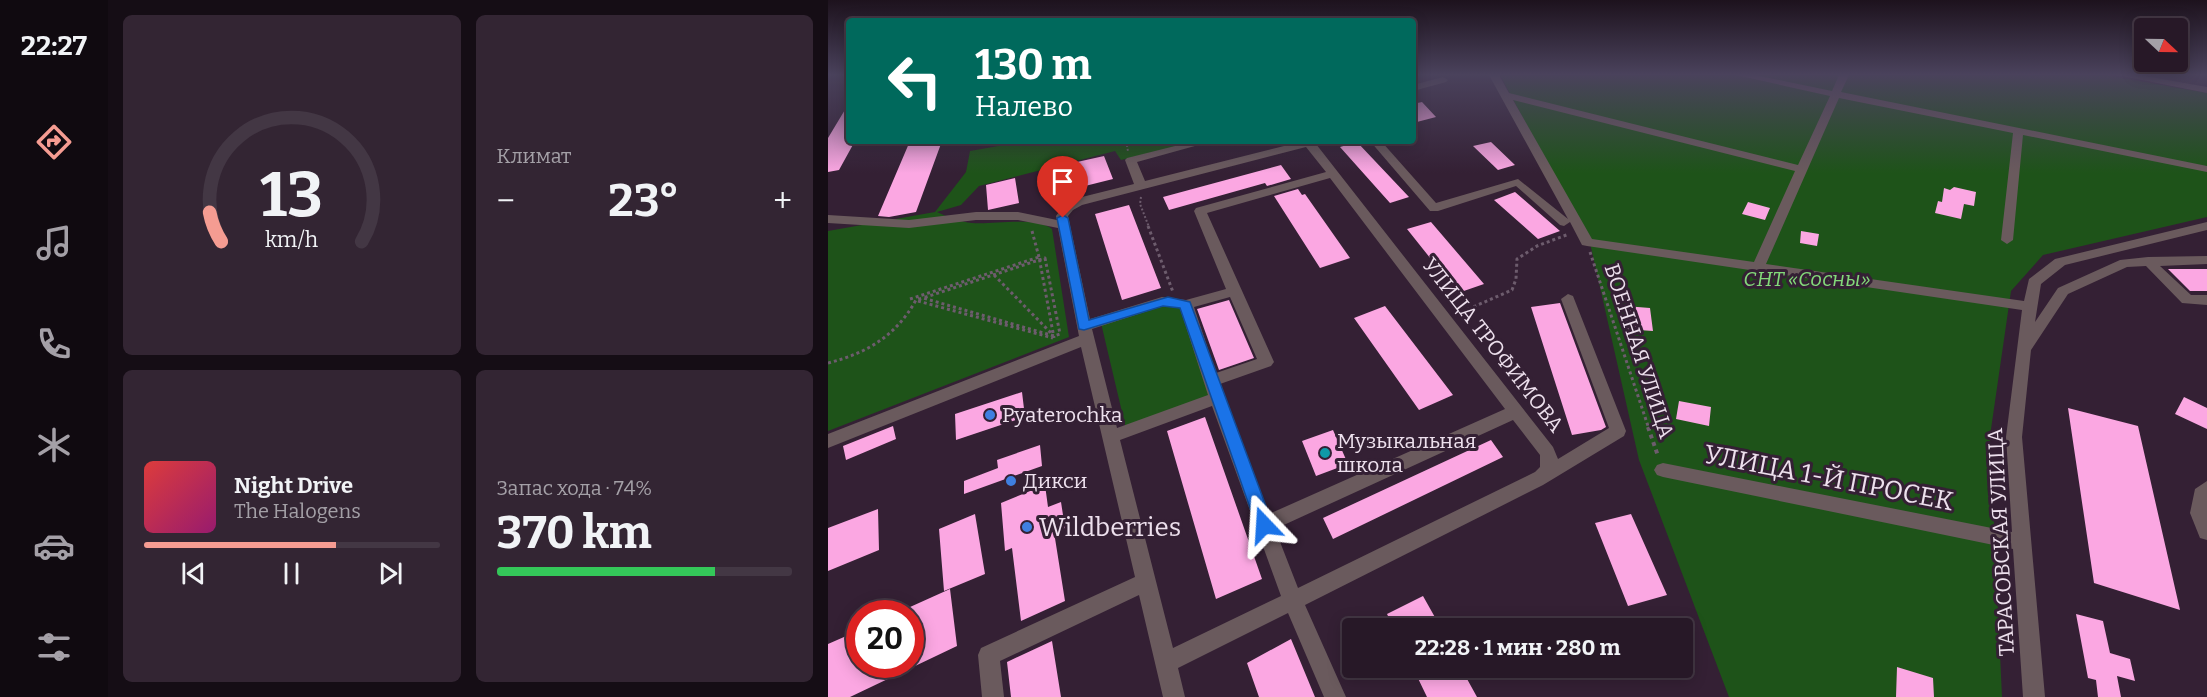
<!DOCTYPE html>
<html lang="ru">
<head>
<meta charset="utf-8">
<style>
	body { margin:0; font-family:Bitter,serif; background:#332533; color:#f1f3f6; height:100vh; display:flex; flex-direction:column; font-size:22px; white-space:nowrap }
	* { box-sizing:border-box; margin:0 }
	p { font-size:20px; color:#a4a0a7 }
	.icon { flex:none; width:33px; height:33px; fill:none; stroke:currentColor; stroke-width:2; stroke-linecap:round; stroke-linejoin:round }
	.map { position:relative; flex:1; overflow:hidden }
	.side { display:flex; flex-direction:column; gap:15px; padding:15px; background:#150d15; width:720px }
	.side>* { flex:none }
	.top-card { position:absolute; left:18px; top:18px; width:570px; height:126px; border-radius:6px; box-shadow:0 3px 15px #0003,0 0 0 2px #433744; background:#00695c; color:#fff; overflow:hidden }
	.needle { width:39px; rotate:112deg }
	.controls { position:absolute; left:1306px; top:18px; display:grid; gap:12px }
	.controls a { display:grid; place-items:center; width:54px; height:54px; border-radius:6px; background:#271827; box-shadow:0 3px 15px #0003,0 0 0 2px #433744; font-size:30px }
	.speed { position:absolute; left:18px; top:600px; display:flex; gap:12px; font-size:30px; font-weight:700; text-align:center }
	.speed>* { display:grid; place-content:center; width:78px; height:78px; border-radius:50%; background:#271827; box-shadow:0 3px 15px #0003,0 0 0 2px #433744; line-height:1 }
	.speed .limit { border:9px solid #d22; background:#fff; color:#111 }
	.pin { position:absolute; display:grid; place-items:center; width:51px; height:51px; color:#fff; margin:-62px -26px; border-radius:50% 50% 50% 0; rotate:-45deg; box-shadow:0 0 6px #0007 }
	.pin .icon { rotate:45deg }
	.me { position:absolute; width:66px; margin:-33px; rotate:340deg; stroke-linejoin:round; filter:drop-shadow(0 0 4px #0008) }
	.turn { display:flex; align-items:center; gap:21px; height:126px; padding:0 30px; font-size:27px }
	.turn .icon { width:78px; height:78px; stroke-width:2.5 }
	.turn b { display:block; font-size:42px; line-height:51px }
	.big { font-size:45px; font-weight:700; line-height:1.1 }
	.side .widget { flex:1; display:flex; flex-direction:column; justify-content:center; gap:9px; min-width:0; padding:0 21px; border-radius:9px; background:#332533 }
	.side .dial { align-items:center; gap:0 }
	.dial svg { height:156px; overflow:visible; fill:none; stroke:#433744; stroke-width:7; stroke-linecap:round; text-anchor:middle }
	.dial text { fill:#f1f3f6; stroke:none }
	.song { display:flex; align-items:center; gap:18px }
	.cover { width:72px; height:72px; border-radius:9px; background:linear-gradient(135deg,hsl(0 70% 55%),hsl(320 70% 35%)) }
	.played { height:6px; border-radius:3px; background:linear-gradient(90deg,#f59c92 65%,#433744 65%) }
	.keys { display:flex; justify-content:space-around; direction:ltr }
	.heat { display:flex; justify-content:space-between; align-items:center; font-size:33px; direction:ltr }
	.charge { height:9px; border-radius:4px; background:linear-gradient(90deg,#34c759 74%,#433744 0) }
	.side .tiles { flex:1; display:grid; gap:15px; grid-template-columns:repeat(2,1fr) }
	.trip { position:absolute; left:514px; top:618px; width:351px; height:60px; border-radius:6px; background:#271827; box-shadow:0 3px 15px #0003,0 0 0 2px #433744; font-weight:700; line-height:60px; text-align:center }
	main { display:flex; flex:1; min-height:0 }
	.menu { display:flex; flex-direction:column; width:108px; justify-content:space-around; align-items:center; background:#100a10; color:#a4a0a7 }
	.menu .icon { width:42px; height:42px }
	.menu .on { color:#f59c92 }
	.menu b { font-size:27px; color:#f1f3f6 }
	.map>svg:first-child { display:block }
	.green { fill:#1e5319 }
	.building { fill:#fba7e2 }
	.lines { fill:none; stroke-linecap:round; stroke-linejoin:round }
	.path-far2 { stroke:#6d5c6d; stroke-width:2; stroke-dasharray:2 2; stroke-linecap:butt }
	.path-far1 { stroke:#6d5c6d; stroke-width:3; stroke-dasharray:3 3; stroke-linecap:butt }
	.path { stroke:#6d5c6d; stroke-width:4; stroke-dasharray:4 4; stroke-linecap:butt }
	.minor { fill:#6a5a5d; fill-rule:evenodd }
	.route { fill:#1a73e8; stroke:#114b97; stroke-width:1.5 }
	.shop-dot { fill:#3f7fe0; stroke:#342034; stroke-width:2 }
	.culture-dot { fill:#0f9aa8; stroke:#342034; stroke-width:2 }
	.labels { text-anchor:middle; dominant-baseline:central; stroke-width:6; stroke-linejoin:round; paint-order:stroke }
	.park-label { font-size:21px; font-style:italic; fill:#83d97a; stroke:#342034 }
	.street-label { font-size:21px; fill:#ede0ed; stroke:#342034 }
	.poi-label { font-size:21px; fill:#ede0ed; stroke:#342034; text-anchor:start }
	.near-street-label { font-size:26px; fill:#ede0ed; stroke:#342034 }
	.near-poi-label { font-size:26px; fill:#ede0ed; stroke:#342034; text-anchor:start }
</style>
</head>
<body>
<main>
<nav class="menu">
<b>22:27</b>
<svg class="icon on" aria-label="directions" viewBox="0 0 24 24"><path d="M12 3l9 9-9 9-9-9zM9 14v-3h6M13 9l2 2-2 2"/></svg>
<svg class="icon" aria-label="music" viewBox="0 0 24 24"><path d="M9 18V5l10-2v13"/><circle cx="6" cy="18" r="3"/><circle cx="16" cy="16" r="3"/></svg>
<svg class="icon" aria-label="phone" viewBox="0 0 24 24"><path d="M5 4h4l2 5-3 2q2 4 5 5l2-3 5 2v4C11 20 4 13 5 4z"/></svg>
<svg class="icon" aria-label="climate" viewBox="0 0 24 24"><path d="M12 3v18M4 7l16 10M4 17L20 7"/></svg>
<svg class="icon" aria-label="car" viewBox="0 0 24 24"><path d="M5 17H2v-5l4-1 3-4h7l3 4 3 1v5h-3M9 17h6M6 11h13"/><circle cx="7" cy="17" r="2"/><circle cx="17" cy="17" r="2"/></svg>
<svg class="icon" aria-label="filters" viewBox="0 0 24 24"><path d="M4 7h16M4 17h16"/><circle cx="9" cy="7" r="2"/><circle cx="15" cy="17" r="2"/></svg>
</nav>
<section class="side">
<div class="tiles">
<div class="widget dial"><svg viewBox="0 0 100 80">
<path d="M14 69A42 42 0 1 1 86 69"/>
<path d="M14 69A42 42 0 0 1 8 54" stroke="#f59c92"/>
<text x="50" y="56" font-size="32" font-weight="700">13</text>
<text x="50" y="72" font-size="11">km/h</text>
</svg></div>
<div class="widget"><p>Климат</p>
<div class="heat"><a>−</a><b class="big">23°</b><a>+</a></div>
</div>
<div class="widget">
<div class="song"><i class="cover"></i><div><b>Night Drive</b><p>The Halogens</p></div></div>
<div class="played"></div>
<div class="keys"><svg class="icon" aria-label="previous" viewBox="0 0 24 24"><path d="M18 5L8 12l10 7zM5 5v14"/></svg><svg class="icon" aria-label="pause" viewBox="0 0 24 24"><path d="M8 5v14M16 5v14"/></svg><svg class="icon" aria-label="next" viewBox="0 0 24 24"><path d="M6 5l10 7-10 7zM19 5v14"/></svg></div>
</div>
<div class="widget"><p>Запас хода · 74%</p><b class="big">370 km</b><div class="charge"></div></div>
</div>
</section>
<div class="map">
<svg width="1379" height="697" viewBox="0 0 1379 697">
	<rect width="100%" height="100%" fill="#342034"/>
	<path class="green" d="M 672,75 L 1277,75 L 1379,93 L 1379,217 L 1215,255 L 1183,291 L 1162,436 L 1174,697 L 901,697 L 811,460 L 760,234 L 725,174 Z
		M 198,141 L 371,141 L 293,160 L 287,151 L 151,186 L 133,205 L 109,212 C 119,217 133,222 144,223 C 164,225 208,216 224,229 L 241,337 L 0,431 L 0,231 L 107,212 L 138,172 L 142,151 Z
		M 334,304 L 355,307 L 385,397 L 298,429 L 273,323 Z"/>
	<path class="building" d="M 594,102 L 608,117 L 585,123 L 585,104 Z
		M 21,103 L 21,141 L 27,141 L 11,170 L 0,172 L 0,138 Z
		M 82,141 L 114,141 L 88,212 L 61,217 L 50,216 Z
		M 529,142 L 581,197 L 562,203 L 512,147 Z
		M 663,142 L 687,165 L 670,170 L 645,146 Z
		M 276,156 L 285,179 L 257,186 L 249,162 Z
		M 453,165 L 463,179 L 439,186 L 437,183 L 341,210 L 335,197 Z
		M 187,178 L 191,203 L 160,210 L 158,185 Z
		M 1126,187 L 1148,192 L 1146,206 L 1136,204 L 1133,219 L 1107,213 L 1110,201 L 1114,202 L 1116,188 L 1122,190 Z
		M 470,189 L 474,195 L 477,194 L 522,258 L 492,268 L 446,196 Z
		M 687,192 L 732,231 L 710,239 L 666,200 Z
		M 920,202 L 942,208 L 937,220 L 914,214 Z
		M 301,205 L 333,288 L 294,300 L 267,214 Z
		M 603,222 L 656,284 L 630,293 L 579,229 Z
		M 973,231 L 991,234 L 989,246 L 972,243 Z
		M 1340,269 L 1379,269 L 1379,291 L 1362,291 Z
		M 401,300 L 426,358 L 391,370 L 369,309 Z
		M 732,303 L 778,427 L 773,430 L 744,435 L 703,307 Z
		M 557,306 L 625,395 L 591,410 L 526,318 Z
		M 797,306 L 822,308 L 825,331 L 796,329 Z
		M 194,392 L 197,417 L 128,440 L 127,414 Z
		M 1356,397 L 1379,408 L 1379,429 L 1347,414 Z
		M 851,401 L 883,407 L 881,426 L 848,419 Z
		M 1240,408 L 1310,426 L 1352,610 L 1266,583 Z
		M 377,417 L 434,579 L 388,599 L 339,431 Z
		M 65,426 L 68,439 L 18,460 L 15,446 Z
		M 505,430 L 520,464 L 488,476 L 474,441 Z
		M 663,440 L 675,457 L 505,539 L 495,518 Z
		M 212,445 L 214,466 L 136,494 L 136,481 L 170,468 L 169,460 Z
		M 217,485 L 220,507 L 233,502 L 237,528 L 226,532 L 237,601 L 193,621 L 184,548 L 177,551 L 173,503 Z
		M 50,509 L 51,550 L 0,571 L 0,528 Z
		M 147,514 L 157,574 L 116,591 L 111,529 Z
		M 803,514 L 839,595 L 800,606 L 767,523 Z
		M 122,589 L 129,646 L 22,697 L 0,697 L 0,644 L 32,630 L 32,664 L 82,664 L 82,607 Z
		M 595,596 L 613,628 L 566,628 L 559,614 Z
		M 1248,614 L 1275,621 L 1282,653 L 1302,659 L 1307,681 L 1289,676 L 1293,697 L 1270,697 L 1268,680 L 1260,678 Z
		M 463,639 L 487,697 L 431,697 L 419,663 Z
		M 224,641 L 233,697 L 183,697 L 179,662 Z
		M 1069,667 L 1105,678 L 1106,697 L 1068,697 Z
		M 585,668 L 633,668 L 649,697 L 599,697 Z"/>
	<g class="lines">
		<path class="path-far2" d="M 298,141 L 300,151
			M 313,197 L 312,204 L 321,227"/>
		<path class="path-far1" d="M 320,226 L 345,292
			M 204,231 L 211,257
			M 762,252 L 821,429
			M 217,258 L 232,334 L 226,336 L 95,298 Z
			M 166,275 L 225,335
			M 82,299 L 211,257 L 226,338
			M 90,301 L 225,338
			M 629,314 L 684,290 L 688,279 L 689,259 L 709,246 L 741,234
			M 0,363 C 39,353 68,336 88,300 L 95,298"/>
		<path class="path" d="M 820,427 L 830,456"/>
		<path class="minor" d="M 661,75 L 671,75 L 681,93 L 970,165 L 1002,96 L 908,75 L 927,75 L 1004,91 L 1011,75 L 1021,75 L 1013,92 L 1379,166 L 1379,172 L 1195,135 L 1185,240 L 1179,244 L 1173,240 L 1185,133 L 1011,98 L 938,264 L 1196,301 L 1201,279 L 1227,259 L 1379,222 L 1379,230 L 1237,265 L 1213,284 L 1207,322 L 1230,288 L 1292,260 L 1320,257 L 1379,256 L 1379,264 L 1332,266 L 1363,295 L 1379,295 L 1379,305 L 1354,303 L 1318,266 L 1299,267 L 1240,294 L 1203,350 L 1194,437 L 1217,697 L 1195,697 L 1185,549 L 835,477 L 829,475 L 826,470 L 829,465 L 835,463 L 1184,532 L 1178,437 L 1194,310 L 759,246 L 754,245 L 742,222 L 736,226 L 732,225 L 688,186 L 610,211 L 602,211 L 542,141 L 553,141 L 608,203 L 690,179 L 740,219 ZM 685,100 L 967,171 L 926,262 L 764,239 Z
			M 1289,75 L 1311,75 L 1379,87 L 1379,93 Z
			M 615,77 L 620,80 L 618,82 L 585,91 L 585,85 Z
			M 367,141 L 385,141 L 309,162 L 317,181 L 476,141 L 491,141 L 488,144 L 725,447 L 730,459 L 781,428 L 733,299 L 740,294 L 745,296 L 798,431 L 796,436 L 715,485 L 477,605 L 518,697 L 496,697 L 460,613 L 350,668 L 357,697 L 335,697 L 311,595 L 172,661 L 176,697 L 154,697 L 150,655 L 153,648 L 307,577 L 253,347 L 0,448 L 0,434 L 251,336 L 230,228 L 190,220 L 148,220 L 81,228 L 0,223 L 0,215 L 81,220 L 148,212 L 190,212 L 229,220 L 228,216 L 237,204 L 246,199 L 306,184 L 297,160 L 299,158 ZM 478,147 L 498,172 L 368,208 L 366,211 L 398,289 L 358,300 L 334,297 L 262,319 L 240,216 L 245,210 L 254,205 ZM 502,178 L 677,409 L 441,514 L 392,384 L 443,366 L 446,362 L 379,213 ZM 402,297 L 429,359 L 388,373 L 366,307 ZM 335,306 L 352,308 L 380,395 L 289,428 L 264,329 ZM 384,406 L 453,596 L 345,648 L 292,440 ZM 685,420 L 712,455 L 712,467 L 707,472 L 470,588 L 447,529 Z
			M 1379,481 L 1379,540 L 1372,538 L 1362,513 L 1367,489 Z"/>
	</g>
	<linearGradient id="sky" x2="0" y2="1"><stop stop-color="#1d121d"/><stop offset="0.43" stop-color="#4a425c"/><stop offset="1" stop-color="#4a425c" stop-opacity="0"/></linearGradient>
	<rect width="1379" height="173" fill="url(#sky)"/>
	<path class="route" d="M 235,215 L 240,218 L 261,320 L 340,297 L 362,302 L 445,525 L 442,530 L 436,532 L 430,530 L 428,525 L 352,308 L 335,306 L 256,330 L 251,329 L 229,218 Z"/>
	<g class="shop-dot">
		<circle cx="162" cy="415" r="6"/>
		<circle cx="183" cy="481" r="6"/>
		<circle cx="199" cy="527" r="6"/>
	</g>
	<circle class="culture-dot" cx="497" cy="453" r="6"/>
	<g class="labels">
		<g class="park-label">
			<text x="979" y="279">СНТ «Сосны»</text>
		</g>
		<g class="street-label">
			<text transform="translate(665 345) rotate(52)">УЛИЦА ТРОФИМОВА</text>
			<text transform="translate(811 351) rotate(72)">ВОЕННАЯ УЛИЦА</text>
			<text transform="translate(1173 542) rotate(-93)">ТАРАСОВСКАЯ УЛИЦА</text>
		</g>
		<g class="poi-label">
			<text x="174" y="415">Pyaterochka</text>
			<text x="509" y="441">Музыкальная<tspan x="509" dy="24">школа</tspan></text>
			<text x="195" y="481">Дикси</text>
		</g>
		<g class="near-street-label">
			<text transform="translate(1001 478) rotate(11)">УЛИЦА 1-Й ПРОСЕК</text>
		</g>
		<g class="near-poi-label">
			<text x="211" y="527">Wildberries</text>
		</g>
	</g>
</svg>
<div class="controls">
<a><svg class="needle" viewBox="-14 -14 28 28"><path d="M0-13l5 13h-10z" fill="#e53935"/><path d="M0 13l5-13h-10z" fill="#a4a0a7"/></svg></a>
</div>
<div class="speed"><div class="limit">20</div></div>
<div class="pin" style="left:235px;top:218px;background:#d93025"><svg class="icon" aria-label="arrive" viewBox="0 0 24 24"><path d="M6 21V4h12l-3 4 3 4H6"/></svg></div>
<svg class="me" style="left:436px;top:525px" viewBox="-20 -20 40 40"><path d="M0-17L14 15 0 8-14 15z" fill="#1a73e8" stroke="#fff" stroke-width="4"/></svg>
<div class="trip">22:28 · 1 мин · 280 m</div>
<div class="top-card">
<div class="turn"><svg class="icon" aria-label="left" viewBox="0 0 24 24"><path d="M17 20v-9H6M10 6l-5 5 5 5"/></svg><div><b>130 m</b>Налево</div></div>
</div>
</div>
</main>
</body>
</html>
